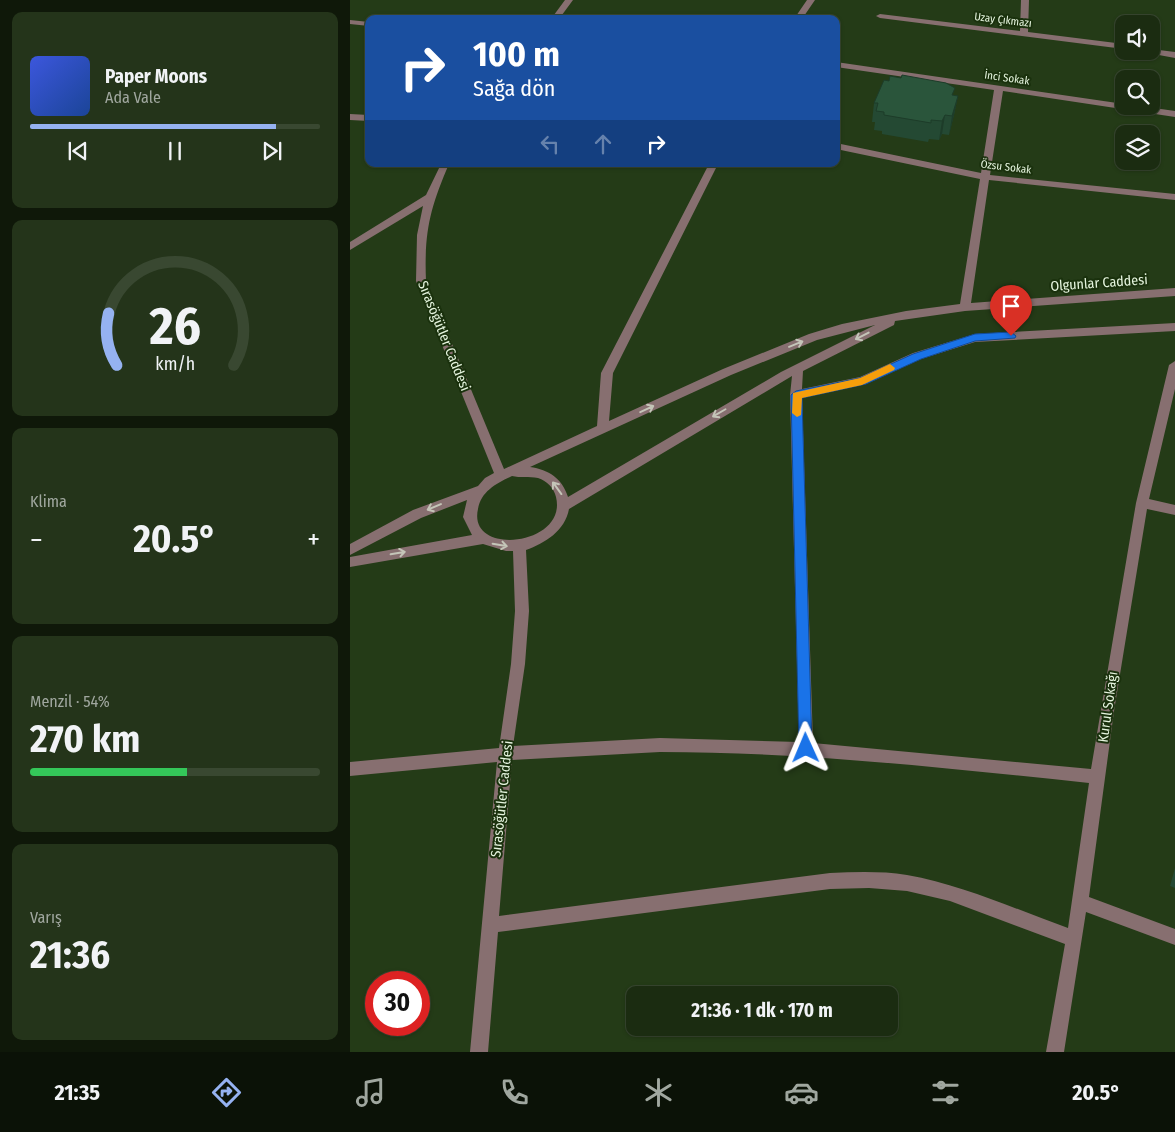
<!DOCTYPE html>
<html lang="tr">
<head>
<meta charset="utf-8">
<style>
	body { margin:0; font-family:"Fira Sans Condensed",sans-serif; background:#24341a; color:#f1f3f6; height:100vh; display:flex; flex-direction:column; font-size:19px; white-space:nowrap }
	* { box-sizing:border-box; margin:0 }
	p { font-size:16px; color:#a0a79f }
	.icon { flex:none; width:28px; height:28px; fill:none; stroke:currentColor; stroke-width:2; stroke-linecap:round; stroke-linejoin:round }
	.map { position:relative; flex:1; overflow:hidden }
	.sheet { display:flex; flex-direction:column; gap:12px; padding:12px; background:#0f1809; width:350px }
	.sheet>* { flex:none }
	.banner { position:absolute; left:15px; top:15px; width:475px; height:152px; border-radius:10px; box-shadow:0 1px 4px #0004,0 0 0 1px #394831; background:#1a4fa0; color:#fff; overflow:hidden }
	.tools { position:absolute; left:765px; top:15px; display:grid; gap:10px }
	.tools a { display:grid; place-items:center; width:45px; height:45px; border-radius:10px; background:#1b2c11; box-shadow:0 1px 4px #0004,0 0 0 1px #394831; font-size:25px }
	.speed { position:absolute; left:15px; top:971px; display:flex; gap:10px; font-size:25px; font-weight:700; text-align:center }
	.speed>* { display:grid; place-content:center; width:65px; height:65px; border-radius:50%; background:#1b2c11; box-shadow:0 1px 4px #0004,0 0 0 1px #394831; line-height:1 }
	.speed .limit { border:8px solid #d22; background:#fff; color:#111 }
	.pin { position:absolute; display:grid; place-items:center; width:42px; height:42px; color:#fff; margin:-51px -21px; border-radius:50% 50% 50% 0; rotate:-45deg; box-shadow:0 0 5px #0007 }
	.pin .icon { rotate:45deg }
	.me { position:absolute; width:55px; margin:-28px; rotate:359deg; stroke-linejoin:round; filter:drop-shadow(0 0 4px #0008) }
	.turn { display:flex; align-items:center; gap:18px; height:105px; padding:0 25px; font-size:22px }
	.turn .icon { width:65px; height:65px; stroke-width:2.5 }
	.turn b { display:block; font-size:35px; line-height:42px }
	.lanes { display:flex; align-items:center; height:48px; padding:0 25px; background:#0003; justify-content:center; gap:25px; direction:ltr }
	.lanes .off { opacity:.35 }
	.big { font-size:38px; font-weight:700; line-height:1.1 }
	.sheet .widget { flex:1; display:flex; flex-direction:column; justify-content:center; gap:8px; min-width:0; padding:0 18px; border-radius:10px; background:#24341a }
	.sheet .dial { align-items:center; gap:0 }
	.dial svg { height:130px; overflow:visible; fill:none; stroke:#394831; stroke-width:7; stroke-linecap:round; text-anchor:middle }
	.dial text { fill:#f1f3f6; stroke:none }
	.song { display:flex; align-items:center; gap:15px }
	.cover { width:60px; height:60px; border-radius:8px; background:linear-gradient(135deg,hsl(230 70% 55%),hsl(220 70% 35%)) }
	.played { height:5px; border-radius:2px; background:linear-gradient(90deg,#95b2f1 85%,#394831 85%) }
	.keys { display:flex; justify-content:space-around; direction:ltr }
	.heat { display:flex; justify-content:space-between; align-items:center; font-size:28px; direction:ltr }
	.charge { height:8px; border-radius:4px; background:linear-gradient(90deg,#34c759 54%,#394831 0) }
	.trip { position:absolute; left:276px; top:986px; width:272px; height:50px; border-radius:10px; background:#1b2c11; box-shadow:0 1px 4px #0004,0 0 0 1px #394831; font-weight:700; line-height:50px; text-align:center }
	.tab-bar { display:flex; height:80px; justify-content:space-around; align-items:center; background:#0b1207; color:#a0a79f }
	.tab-bar .icon { width:35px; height:35px }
	.tab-bar .current { color:#95b2f1 }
	.tab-bar b { font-size:22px; color:#f1f3f6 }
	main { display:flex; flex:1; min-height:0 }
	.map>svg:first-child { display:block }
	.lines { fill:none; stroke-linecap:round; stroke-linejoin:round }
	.minor { fill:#876f70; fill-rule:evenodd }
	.wall { fill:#244933 }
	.shaded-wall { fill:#1d3c29 }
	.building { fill:#2a553b; stroke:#1d3c29 }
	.oneway { stroke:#c4c5b8 }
	.route { fill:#1a73e8; stroke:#114b97 }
	.slow { fill:#f59e0b }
	.labels { text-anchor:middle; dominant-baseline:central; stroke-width:4; stroke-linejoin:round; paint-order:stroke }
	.far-street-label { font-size:11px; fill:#e5f4de; stroke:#1a310d }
	.street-label { font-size:14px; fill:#e5f4de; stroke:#1a310d }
</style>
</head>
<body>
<main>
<section class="sheet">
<div class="widget">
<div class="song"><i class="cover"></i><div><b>Paper Moons</b><p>Ada Vale</p></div></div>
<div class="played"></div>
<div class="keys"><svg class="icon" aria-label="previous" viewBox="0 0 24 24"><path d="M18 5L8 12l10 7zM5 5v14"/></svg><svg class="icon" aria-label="pause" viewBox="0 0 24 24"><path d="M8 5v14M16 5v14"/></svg><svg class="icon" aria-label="next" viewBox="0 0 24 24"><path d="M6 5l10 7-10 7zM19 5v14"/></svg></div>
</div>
<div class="widget dial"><svg viewBox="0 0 100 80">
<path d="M14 69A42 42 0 1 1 86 69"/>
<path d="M14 69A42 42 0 0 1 9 37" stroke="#95b2f1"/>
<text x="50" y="56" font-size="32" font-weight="700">26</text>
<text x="50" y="72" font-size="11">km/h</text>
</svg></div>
<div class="widget"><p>Klima</p>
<div class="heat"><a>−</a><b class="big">20.5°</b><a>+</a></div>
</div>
<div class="widget"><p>Menzil · 54%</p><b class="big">270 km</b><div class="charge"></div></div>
<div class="widget"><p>Varış</p><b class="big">21:36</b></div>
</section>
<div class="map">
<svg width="825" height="1052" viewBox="0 0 825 1052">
	<rect width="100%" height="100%" fill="#243b17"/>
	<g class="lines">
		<path class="minor" d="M 215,0 L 223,0 L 209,19 L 201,19 Z
			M 457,0 L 465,0 L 452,19 L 444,19 Z
			M 671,0 L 679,0 L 678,32 L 774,44 L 774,49 L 530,18 L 526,16 L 530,14 L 670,31 Z
			M 0,20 L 19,22 L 19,26 L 0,24 Z
			M 801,49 L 825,52 L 825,58 L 798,53 L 797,51 L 801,51 Z
			M 486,62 L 774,104 L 774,106 L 790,106 L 825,111 L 825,117 L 653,91 L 640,175 L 825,194 L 825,200 L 639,180 L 621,303 L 825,288 L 825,296 L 615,311 L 545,321 L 544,325 L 453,371 L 452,389 L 510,377 L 563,353 L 625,334 L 825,323 L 825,331 L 625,342 L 571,359 L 516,384 L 452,398 L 463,743 L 741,769 L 786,503 L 819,365 L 825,361 L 825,389 L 799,499 L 825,505 L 825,515 L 797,509 L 764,711 L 739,897 L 825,929 L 825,945 L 736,912 L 714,1052 L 696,1052 L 715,944 L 600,901 L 557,891 L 519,888 L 480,889 L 148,932 L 138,1052 L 120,1052 L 147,762 L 0,776 L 0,762 L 149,748 L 161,664 L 165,611 L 163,551 L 156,551 L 133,544 L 0,567 L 0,557 L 122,535 L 113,517 L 117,500 L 71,518 L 0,555 L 0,544 L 63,510 L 128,486 L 135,478 L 144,473 L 66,281 L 67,235 L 73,206 L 0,250 L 0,242 L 76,195 L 91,164 L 99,164 C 80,208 74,232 76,281 L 154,469 L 247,426 L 251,373 L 359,164 L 368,164 L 263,373 L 259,421 L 373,369 L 459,334 L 492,324 L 556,311 L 610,304 L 630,179 L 486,149 L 486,143 L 631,173 L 644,90 L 486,67 ZM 525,325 L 431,372 L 218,497 C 212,478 199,470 180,467 L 381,375 L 467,340 ZM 442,376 L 440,395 L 449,742 L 310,738 L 163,746 L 175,664 L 179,611 L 176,550 C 195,543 215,531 219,509 ZM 162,476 C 170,478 179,476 188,478 C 197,481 204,488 206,497 C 218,546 117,557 128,509 C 131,491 147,483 162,476 ZM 310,752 C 454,752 596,768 739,783 L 718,928 C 665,909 613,885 557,875 C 532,871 506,872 480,873 L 149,916 L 162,760 Z
			M 0,114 L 19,115 L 19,121 L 0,120 Z"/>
	</g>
	<path class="wall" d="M 539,81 L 608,96 L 604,115 L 599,135 L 592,134 L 589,140 L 579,139 L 578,142 L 532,134 L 532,131 L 524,130 L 525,122 L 522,122 L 524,103 Z
		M 825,868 L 825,888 L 820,886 Z"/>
	<path class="shaded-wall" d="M 608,96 L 604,115 L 599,135 L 602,116 Z
		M 595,115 L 592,134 L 589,140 L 592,121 Z"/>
	<path class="building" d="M 552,75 L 596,83 L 605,88 L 602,95 L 608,96 L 602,116 L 595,115 L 592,121 L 581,120 L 581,123 L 534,115 L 534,112 L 526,111 L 528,103 L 524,103 L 534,80 L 539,81 L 540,76 L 551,78 Z"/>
	<defs><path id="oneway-shaft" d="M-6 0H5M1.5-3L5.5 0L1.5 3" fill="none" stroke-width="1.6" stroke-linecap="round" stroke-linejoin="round" transform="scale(1.25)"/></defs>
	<g class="oneway">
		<use href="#oneway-shaft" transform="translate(512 336) rotate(153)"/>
		<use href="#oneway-shaft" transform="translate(446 344) rotate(-22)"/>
		<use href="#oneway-shaft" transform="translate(297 409) rotate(-25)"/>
		<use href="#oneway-shaft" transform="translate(369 413) rotate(150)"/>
		<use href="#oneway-shaft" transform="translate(207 488) rotate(-126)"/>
		<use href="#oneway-shaft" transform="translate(84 507) rotate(157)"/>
		<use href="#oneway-shaft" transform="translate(150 545) rotate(10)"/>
		<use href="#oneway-shaft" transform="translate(48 553) rotate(-10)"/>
	</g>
	<path class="route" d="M 661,332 L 666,336 L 665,338 L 625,341 L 571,359 L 516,384 L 452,398 L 462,748 L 460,753 L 456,755 L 451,753 L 449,748 L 441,395 L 446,391 L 510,378 L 563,354 L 625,334 Z"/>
	<path class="slow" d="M 540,364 L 545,368 L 544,370 L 512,385 L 452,398 L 451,415 L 447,417 L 442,413 L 443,393 L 510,378 Z"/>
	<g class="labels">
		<g class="far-street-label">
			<text transform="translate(653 20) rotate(7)">Uzay Çıkmazı</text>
			<text transform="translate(657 78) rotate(8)">İnci Sokak</text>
			<text transform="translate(656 167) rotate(7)">Özsu Sokak</text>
		</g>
		<g class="street-label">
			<text transform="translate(749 283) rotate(-4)">Olgunlar Caddesi</text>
			<text transform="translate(94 336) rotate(68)">Sırasöğütler Caddesi</text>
			<text transform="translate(758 707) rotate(-82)">Kurul Sokağı</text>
			<text transform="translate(152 799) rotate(-84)">Sırasöğütler Caddesi</text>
		</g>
	</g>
</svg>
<div class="tools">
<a><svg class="icon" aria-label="sound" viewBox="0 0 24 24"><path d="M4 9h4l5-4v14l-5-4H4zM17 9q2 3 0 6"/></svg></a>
<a><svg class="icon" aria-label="search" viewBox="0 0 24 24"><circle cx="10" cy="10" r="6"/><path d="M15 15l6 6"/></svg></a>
<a><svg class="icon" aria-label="layers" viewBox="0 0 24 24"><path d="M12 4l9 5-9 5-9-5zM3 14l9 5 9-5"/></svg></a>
</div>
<div class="speed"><div class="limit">30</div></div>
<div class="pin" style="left:661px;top:336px;background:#d93025"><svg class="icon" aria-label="arrive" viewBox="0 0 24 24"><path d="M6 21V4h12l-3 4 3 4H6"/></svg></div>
<svg class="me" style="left:456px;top:748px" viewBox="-20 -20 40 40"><path d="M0-17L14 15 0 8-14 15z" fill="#1a73e8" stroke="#fff" stroke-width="4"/></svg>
<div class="trip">21:36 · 1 dk · 170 m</div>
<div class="banner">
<div class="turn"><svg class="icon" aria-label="right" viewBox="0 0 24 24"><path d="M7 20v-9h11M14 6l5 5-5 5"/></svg><div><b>100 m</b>Sağa dön</div></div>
<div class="lanes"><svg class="icon off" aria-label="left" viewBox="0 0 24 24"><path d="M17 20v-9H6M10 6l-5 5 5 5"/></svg><svg class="icon off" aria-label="ahead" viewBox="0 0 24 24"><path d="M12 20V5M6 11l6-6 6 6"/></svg><svg class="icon" aria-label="right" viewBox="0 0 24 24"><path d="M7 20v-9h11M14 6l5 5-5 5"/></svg></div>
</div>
</div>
</main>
<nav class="tab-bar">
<b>21:35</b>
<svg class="icon current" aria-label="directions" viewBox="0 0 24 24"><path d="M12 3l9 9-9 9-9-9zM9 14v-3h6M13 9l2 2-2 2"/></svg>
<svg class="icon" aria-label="music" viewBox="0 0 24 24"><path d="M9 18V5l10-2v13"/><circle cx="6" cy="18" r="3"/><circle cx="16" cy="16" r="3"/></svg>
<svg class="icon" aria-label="phone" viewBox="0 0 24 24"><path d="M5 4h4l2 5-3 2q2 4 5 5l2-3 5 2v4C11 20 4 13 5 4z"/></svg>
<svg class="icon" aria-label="climate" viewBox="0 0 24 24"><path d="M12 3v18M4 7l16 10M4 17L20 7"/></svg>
<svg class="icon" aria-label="car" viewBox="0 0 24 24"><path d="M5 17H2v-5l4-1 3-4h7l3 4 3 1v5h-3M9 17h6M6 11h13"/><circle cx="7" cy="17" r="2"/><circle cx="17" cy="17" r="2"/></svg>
<svg class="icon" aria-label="filters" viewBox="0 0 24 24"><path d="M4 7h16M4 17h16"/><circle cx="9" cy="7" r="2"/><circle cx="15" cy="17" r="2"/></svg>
<b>20.5°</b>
</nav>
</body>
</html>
